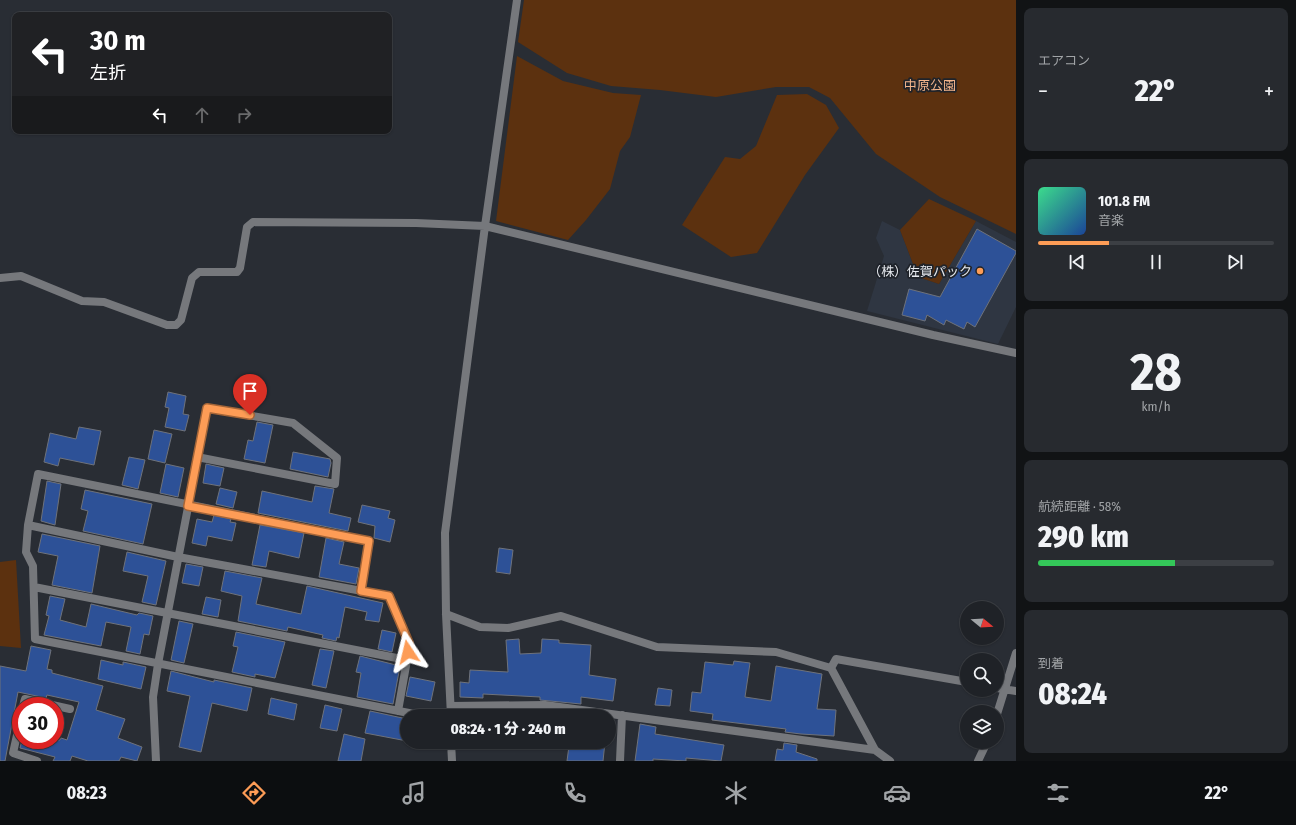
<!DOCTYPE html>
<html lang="ja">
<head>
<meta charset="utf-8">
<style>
	body { margin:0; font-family:"Fira Sans Condensed","Noto Sans JP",sans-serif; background:#272a2f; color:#f1f3f6; height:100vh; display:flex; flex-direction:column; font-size:15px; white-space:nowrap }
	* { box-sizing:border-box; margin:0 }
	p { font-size:13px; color:#a1a4a7 }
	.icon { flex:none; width:22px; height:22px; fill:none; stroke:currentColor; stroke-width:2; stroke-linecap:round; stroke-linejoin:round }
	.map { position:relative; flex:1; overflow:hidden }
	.panel { display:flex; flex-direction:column; gap:8px; padding:8px; background:#111315; width:280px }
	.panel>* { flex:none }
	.banner { position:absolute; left:12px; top:12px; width:380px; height:122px; border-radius:8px; box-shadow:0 1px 3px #0004,0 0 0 1px #3c3f44; background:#202124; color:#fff; overflow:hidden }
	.needle { width:26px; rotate:108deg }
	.tools { position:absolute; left:960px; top:601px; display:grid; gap:8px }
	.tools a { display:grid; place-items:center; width:44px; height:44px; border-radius:50%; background:#1f2227; box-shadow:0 1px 3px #0004,0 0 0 1px #3c3f44; font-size:20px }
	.speed { position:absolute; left:12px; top:697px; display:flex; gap:8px; font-size:20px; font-weight:700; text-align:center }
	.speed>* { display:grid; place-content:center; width:52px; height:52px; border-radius:50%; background:#1f2227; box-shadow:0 1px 3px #0004,0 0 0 1px #3c3f44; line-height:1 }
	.speed .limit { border:6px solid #d22; background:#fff; color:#111 }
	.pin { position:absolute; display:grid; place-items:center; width:34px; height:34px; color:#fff; margin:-41px -17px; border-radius:50% 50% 50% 0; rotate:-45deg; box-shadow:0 0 4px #0007 }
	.pin .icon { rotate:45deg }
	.me { position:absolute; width:44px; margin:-22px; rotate:350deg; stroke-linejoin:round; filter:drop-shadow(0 0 3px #0008) }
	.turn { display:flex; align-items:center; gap:14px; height:84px; padding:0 12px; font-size:18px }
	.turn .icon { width:52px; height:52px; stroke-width:2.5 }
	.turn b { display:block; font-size:28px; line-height:34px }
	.lanes { display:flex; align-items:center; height:38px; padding:0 12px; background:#0003; justify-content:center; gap:20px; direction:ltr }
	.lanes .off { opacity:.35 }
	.big { font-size:30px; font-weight:800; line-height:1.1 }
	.panel .widget { flex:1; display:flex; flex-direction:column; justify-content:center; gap:6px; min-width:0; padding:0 14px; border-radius:8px; background:#272a2f }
	.panel .dial { align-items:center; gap:0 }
	.dial b { font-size:52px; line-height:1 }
	.song { display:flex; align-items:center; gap:12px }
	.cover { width:48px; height:48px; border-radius:6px; background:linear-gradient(135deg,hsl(150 70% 55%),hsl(220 70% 35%)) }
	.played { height:4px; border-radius:2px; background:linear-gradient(90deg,#fd9c56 30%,#3c3f44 30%) }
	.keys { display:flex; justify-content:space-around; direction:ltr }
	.heat { display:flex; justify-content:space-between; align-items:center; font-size:22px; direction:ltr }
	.charge { height:6px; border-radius:3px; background:linear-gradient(90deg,#34c759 58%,#3c3f44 0) }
	.trip { position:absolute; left:400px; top:709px; width:216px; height:40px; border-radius:20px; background:#1f2227; box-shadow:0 1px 3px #0004,0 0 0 1px #3c3f44; font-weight:800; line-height:40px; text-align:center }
	.menu { display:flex; height:64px; justify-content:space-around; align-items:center; background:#0c0e10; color:#a1a4a7 }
	.menu .icon { width:28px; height:28px }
	.menu .current { color:#fd9c56 }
	.menu b { font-size:18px; color:#f1f3f6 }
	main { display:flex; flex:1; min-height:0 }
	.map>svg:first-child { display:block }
	.built { fill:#2f3642 }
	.green { fill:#5c310f }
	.building { fill:#2d5197; stroke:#6e727b }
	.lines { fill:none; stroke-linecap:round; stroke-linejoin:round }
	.minor { stroke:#76787c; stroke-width:8 }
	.route-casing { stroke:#a46538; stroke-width:10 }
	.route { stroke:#fd9c56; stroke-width:7 }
	.poi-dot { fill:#fd9c56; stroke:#1f232a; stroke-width:1.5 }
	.labels { text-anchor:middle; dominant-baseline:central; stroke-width:3.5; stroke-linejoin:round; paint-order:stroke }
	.park-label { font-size:13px; fill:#f2b48b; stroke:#1f232a }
	.poi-label { font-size:13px; fill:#e7eaef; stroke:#1f232a; text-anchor:end }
</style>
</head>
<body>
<main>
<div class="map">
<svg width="1016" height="761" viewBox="0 0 1016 761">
	<rect width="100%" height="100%" fill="#292d34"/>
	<path class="built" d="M 882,221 L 900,230 L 918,277 L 939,284 L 976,221 L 1016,242 L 1016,307 L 998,344 L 867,311 L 884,256 L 876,238 Z"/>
	<path class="green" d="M 524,0 L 1016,0 L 1016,234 L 940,197 L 876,154 L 830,98 L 809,87 L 776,87 L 716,97 L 660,90 L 611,86 L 567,73 L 518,42 Z
		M 517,56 L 563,81 L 613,93 L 641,95 L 630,137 L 620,151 L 610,189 L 586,220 L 568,240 L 496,221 Z
		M 807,94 L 826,105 L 839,128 L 805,175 L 757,253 L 731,257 L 682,225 L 725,157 L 740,159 L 756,146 L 777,95 Z
		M 929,199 L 976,221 L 939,284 L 918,277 L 900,230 Z
		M 16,560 L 21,648 L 0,646 L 0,562 Z"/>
	<path class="building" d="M 977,229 L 1016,251 L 1016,253 L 975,327 L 967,322 L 964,329 L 946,320 L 944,325 L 927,315 L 925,321 L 902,315 L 909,289 L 940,297 Z
		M 168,392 L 186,396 L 183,414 L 189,415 L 185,431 L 165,427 L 169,408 L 165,407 Z
		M 257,422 L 273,425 L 265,463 L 244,459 L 248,440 L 253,441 Z
		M 79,427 L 101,431 L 94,465 L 60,458 L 58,466 L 44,462 L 50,433 L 76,439 Z
		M 154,430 L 172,434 L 165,463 L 148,459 Z
		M 293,452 L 330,459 L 331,463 L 328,477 L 290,469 Z
		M 129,457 L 145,460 L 138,489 L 122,485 Z
		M 166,464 L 184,468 L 178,497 L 160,493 Z
		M 206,464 L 224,468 L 220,486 L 203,483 Z
		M 47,481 L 61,484 L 55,525 L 41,521 Z
		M 315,486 L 334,489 L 329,513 L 351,518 L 348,531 L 258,513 L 262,491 L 312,502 Z
		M 220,488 L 237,492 L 233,508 L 216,504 Z
		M 85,490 L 152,504 L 143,544 L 83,531 L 88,511 L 81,509 Z
		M 362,505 L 390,511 L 388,518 L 395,520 L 390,542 L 374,538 L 375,526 L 358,522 Z
		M 214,515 L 231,519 L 230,522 L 236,523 L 232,541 L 208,536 L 206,546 L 192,543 L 197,519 L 212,522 Z
		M 260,525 L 304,533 L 299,558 L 269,551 L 266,567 L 252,565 Z
		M 42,534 L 100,546 L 92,593 L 52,585 L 58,556 L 38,552 Z
		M 326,538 L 344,542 L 339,564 L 359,568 L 356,584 L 319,577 Z
		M 499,548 L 513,550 L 510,574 L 496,572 Z
		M 127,552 L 166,561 L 156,605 L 142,602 L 148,576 L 123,571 Z
		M 186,564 L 203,567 L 199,586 L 182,583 Z
		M 225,571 L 262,578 L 256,604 L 301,614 L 307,586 L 383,603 L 379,622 L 365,620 L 367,612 L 345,607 L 339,638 L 337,637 L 336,641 L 322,638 L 323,635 L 288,627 L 287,631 L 238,621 L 242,596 L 221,591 Z
		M 50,596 L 65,599 L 60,620 L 86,627 L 91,604 L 137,615 L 139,613 L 153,616 L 149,635 L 144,634 L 140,654 L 126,651 L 131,627 L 106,622 L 101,646 L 44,635 L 49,616 L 46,615 Z
		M 206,597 L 221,600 L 218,617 L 202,614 Z
		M 179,621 L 193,624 L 184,663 L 171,660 Z
		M 382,630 L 396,633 L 392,652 L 378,649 Z
		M 236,632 L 285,642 L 275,678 L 255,674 L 255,677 L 232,672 L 238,647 L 233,646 Z
		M 519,639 L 520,654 L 541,653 L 542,639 L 559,640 L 559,643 L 591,645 L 589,675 L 616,679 L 613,701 L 581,697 L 581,704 L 540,700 L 540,697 L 483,694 L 483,698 L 460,697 L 460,682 L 469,683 L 470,670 L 508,672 L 506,640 Z
		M 31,646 L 51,650 L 47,669 L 52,670 L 52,673 L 103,686 L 96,710 L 125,719 L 118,738 L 142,747 L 137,761 L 121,757 L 119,761 L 88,761 L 72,756 L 70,761 L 53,761 L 55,757 L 20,748 L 22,740 L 60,740 L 61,738 L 67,740 L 79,702 L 47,695 L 46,698 L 18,692 L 5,761 L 0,761 L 0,666 L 26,671 Z
		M 320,649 L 334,651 L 326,688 L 312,685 Z
		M 360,656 L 400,666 L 393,704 L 357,697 L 361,673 L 356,672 Z
		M 101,660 L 123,665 L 123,662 L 146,667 L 141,689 L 98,679 Z
		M 734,661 L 750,663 L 745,697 L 771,701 L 776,666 L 822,674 L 817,709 L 836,710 L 834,736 L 801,734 L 785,732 L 786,729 L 712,720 L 713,714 L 690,711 L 692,692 L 701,693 L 705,662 L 733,665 Z
		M 171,671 L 214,682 L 214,680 L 252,688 L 247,711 L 212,703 L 201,752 L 179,747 L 190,696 L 167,691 Z
		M 410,677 L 435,682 L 431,701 L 406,696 Z
		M 658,688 L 672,690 L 670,706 L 655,705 Z
		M 271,698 L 297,704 L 294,720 L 268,714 Z
		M 325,705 L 342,709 L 337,731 L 320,728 Z
		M 545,710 L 580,715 L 580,716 L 539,716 L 539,711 Z
		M 370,711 L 407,719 L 407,741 L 365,733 Z
		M 640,724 L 656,727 L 655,734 L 724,745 L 721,761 L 686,758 L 686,761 L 653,759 L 653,761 L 635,761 Z
		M 344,734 L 365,739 L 361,761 L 338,761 Z
		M 588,742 L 605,742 L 603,761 L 567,761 L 569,746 L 587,749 Z
		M 784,743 L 797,745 L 796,752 L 817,759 L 817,761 L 775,761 L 777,749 L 783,750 Z"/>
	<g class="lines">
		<path class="minor" d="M 0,278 L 21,276 L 82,301 L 104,302 L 167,325 L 176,325 L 181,320 L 192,278 L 199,272 L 237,272 L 240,268 L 247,227 L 253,222 L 416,223 L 485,226 L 933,335 L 1016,353
			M 28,525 L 178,557 L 389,596 L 409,643 L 407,660
			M 34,587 L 407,660 L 398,711
			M 361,591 L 369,541 L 38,474 L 28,525 L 26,552 L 33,566 L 35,639 L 414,714 L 415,716
			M 446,614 L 480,627 L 508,628 L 561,616 L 657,647 L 776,652 L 831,668
			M 997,688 L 1016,691
			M 23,706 L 25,699 L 70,709
			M 451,706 L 545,705 L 875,750 L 890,761
			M 997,714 L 1016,653
			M 451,716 L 446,614 L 445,533 L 485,226 L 517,0
			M 21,717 L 13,753 L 37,761
			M 434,742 L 451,747
			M 451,742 L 452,761
			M 875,750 L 831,668 L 836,659 L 967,682
			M 156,761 L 153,697 L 158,664 L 207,408 L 293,423 L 337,458 L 335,484 L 197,457
			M 620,761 L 622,715
			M 978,761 L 987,742"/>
	</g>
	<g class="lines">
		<g class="route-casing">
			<path id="route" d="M 250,415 L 207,408 L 188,506 L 369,541 L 361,591 L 389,596 L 409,643 L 408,652"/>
		</g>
		<use href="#route" class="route"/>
	</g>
	<circle class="poi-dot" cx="980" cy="271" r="4"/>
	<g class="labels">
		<g class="park-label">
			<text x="930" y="85">中原公園</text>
		</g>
		<g class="poi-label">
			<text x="972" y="271">（株）佐賀パック</text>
		</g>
	</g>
</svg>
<div class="tools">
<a><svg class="needle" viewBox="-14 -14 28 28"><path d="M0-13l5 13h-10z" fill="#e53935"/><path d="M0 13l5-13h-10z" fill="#a1a4a7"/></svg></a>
<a><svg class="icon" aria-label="search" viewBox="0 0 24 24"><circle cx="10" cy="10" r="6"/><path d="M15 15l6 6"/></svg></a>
<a><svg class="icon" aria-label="layers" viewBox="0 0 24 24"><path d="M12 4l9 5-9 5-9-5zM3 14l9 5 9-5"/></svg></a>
</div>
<div class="speed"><div class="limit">30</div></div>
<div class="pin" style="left:250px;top:415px;background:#d93025"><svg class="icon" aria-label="arrive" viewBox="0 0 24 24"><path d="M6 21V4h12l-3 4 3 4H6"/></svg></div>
<svg class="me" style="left:408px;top:652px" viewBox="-20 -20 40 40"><path d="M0-17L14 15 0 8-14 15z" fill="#fd9c56" stroke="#fff" stroke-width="4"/></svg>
<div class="trip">08:24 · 1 分 · 240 m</div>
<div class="banner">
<div class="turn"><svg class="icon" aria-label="left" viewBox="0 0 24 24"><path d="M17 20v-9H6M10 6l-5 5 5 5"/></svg><div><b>30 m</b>左折</div></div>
<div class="lanes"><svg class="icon" aria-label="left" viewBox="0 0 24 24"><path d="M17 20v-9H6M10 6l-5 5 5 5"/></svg><svg class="icon off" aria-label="ahead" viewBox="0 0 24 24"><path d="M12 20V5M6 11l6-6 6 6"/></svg><svg class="icon off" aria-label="right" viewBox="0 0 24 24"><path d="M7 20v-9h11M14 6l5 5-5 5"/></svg></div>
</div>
</div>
<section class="panel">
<div class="widget"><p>エアコン</p>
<div class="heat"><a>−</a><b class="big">22°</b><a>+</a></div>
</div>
<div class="widget">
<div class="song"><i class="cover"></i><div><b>101.8 FM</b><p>音楽</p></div></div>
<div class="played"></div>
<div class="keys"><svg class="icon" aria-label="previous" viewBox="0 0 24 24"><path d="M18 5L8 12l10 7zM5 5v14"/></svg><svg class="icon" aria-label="pause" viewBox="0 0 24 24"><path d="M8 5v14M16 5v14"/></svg><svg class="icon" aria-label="next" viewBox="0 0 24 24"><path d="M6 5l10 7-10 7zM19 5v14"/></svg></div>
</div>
<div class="widget dial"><b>28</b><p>km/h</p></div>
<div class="widget"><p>航続距離 · 58%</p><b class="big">290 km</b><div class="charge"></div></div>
<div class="widget"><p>到着</p><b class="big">08:24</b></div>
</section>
</main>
<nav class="menu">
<b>08:23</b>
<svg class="icon current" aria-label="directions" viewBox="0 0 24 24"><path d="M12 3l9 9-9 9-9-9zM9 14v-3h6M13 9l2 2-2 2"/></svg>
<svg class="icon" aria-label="music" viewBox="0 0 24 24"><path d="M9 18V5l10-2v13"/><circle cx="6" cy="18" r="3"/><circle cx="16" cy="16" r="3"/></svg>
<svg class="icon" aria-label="phone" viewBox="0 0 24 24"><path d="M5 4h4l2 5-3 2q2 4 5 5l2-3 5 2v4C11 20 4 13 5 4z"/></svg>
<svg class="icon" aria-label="climate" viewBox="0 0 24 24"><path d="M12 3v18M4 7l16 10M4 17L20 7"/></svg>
<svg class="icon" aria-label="car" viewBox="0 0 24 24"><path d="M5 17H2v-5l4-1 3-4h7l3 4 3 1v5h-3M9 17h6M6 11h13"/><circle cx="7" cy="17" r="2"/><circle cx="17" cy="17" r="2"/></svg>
<svg class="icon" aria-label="filters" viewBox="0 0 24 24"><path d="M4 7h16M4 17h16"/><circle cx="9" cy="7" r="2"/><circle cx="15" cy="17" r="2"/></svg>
<b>22°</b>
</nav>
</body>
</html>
